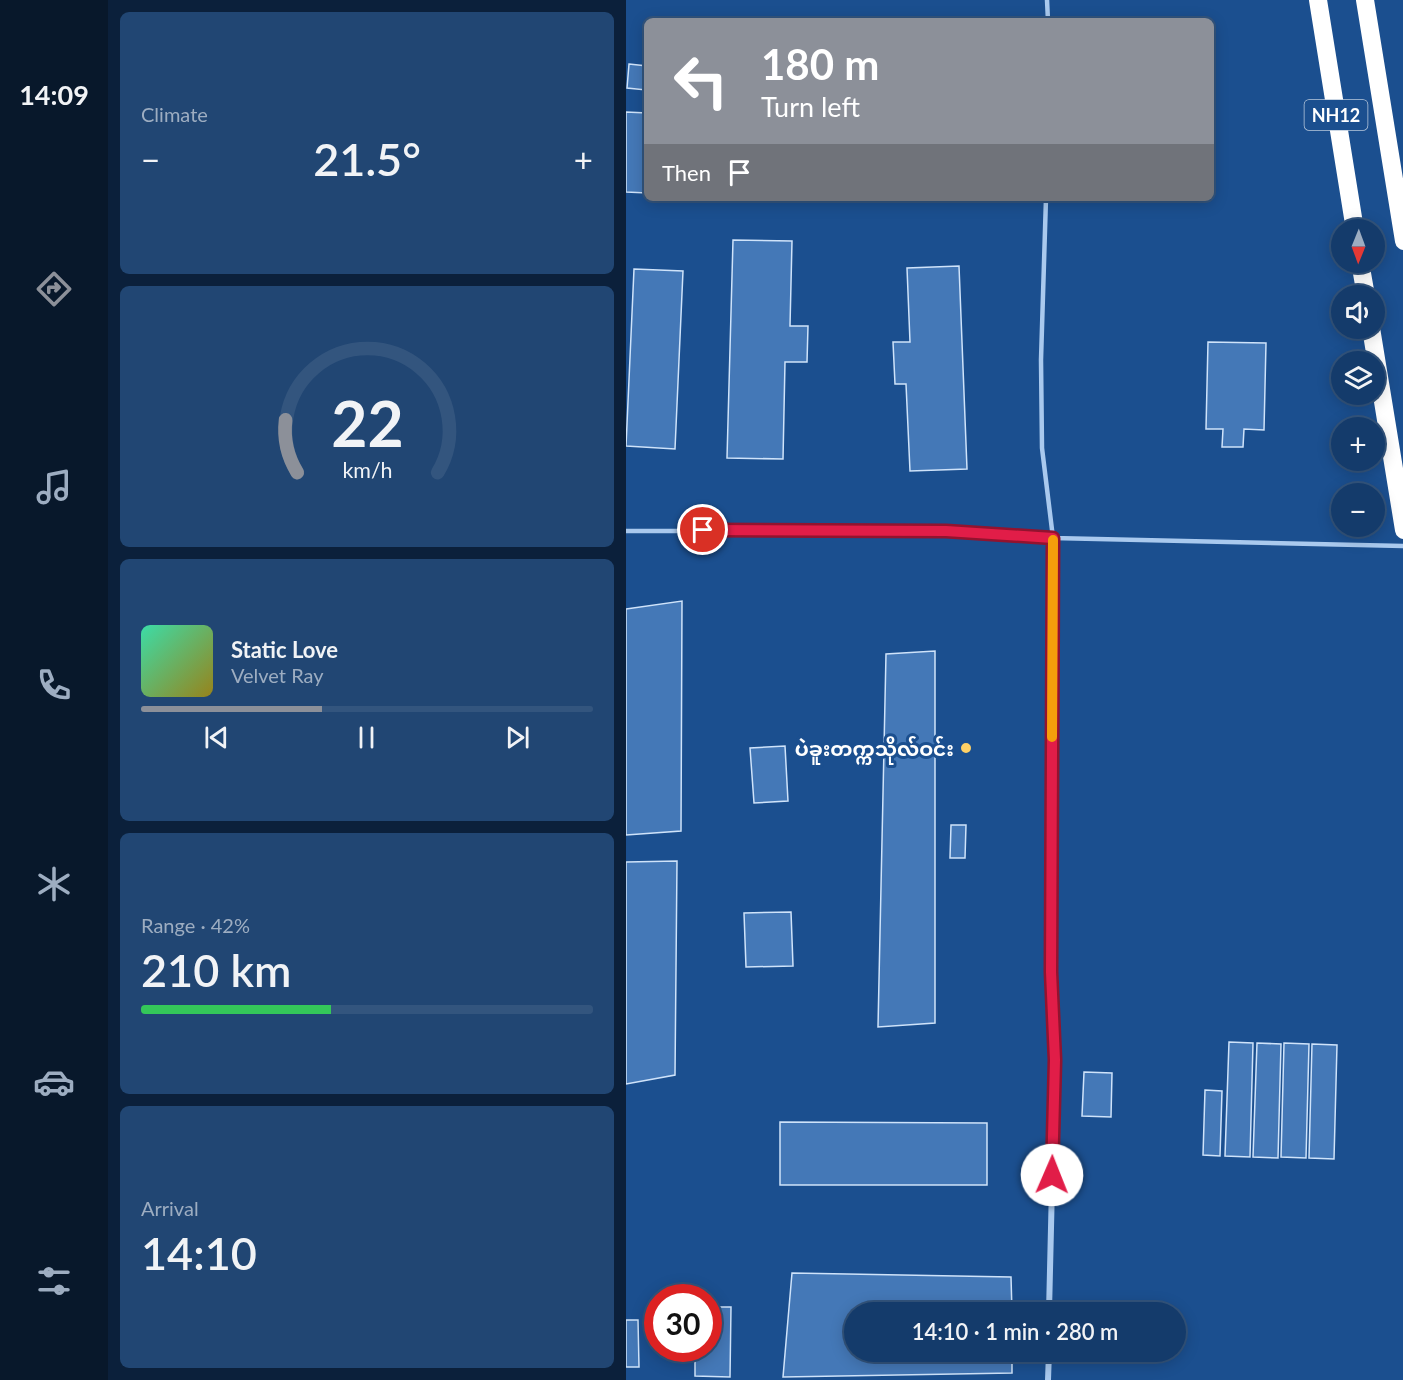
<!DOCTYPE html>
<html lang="en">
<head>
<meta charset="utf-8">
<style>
	body { margin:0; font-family:Lato,"Noto Sans Myanmar",sans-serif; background:#214673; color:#f1f3f6; height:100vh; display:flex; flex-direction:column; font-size:22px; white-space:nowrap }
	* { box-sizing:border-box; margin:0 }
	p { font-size:20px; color:#9dadc1 }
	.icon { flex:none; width:33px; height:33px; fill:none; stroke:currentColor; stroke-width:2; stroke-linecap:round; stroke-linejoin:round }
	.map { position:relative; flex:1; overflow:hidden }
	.sheet { display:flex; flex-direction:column; gap:12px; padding:12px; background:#0b203b; width:518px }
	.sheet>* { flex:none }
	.guide { position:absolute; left:18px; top:18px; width:570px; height:183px; border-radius:9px; box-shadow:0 3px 15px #0003,0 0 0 2px #33557e; background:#8c9099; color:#fff; overflow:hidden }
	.needle { width:39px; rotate:181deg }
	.buttons { position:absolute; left:705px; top:219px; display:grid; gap:12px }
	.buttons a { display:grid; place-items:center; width:54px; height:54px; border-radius:50%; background:#143b6b; box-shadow:0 3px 15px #0003,0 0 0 2px #33557e; font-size:30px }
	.speed { position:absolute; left:18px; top:1284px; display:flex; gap:12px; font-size:30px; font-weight:700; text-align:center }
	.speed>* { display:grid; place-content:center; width:78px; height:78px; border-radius:50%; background:#143b6b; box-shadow:0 3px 15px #0003,0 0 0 2px #33557e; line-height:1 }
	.speed .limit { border:9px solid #d22; background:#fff; color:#111 }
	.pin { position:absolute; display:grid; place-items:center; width:51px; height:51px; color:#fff; margin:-26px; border:3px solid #fff; border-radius:50%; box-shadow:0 2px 6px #0007 }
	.me { position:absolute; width:66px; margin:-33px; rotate:1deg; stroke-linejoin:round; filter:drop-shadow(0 0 4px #0008) }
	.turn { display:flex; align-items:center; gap:21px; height:126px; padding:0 18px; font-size:27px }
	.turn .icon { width:78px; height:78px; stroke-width:2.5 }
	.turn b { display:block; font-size:42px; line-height:51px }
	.then { display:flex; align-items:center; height:57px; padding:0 18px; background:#0003; gap:12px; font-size:22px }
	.big { font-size:45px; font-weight:600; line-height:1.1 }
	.sheet .tile { flex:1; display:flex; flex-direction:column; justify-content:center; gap:9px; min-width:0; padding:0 21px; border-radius:9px; background:#214673 }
	.sheet .dial { align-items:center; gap:0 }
	.dial svg { height:156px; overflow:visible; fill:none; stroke:#33557e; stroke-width:7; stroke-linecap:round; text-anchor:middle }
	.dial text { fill:#f1f3f6; stroke:none }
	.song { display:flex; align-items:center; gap:18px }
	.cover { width:72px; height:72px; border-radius:9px; background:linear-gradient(135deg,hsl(160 70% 55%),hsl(50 70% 35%)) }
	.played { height:6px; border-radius:3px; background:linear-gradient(90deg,#8c9099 40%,#33557e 40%) }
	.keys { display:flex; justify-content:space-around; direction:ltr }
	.heat { display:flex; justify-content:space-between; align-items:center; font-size:33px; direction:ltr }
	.charge { height:9px; border-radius:4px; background:linear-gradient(90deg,#34c759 42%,#33557e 0) }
	.trip { position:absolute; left:218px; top:1302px; width:342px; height:60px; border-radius:30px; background:#143b6b; box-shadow:0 3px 15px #0003,0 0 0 2px #33557e; font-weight:600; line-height:60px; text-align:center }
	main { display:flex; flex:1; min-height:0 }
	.tabs { display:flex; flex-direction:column; width:108px; justify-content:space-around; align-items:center; background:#08182b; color:#9dadc1 }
	.tabs .icon { width:42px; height:42px }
	.tabs .active { color:#8c9099 }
	.tabs b { font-size:27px; color:#f1f3f6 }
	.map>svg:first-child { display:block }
	.building { fill:#4478b7; stroke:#cfe3fa; stroke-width:1.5 }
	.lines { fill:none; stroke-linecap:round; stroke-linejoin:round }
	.lane { stroke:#a9c9ee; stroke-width:4.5 }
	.street { stroke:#a9c9ee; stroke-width:6 }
	.highway { stroke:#fff; stroke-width:18 }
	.route-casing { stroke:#92132f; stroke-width:15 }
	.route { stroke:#e11d48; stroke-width:10 }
	.slow { stroke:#f59e0b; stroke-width:10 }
	.poi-dot { fill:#ffd166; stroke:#1b4f8f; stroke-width:2 }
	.labels { text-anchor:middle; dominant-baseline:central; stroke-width:6; stroke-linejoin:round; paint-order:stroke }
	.shield { fill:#1b4f8f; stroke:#bbcadd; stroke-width:1.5 }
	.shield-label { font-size:18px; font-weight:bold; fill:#fff }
	.poi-label { font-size:20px; font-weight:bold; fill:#fff; stroke:#1b4f8f; text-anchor:end }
</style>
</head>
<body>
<main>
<nav class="tabs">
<b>14:09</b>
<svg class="icon active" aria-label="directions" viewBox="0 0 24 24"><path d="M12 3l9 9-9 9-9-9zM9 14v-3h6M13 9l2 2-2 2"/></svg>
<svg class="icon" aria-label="music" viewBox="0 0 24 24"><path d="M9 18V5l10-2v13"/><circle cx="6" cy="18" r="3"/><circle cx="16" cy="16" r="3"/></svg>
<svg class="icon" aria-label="phone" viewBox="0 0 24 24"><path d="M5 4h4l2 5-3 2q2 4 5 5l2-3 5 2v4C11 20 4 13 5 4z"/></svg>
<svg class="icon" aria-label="climate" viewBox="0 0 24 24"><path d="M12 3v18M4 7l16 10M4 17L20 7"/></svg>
<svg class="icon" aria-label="car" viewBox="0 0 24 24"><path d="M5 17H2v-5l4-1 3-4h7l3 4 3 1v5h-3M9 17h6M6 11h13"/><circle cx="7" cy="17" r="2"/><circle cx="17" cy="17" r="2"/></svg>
<svg class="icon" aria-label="filters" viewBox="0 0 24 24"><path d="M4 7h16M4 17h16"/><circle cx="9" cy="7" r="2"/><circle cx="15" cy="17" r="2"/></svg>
</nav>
<section class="sheet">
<div class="tile"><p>Climate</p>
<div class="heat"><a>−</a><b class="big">21.5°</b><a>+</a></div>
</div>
<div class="tile dial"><svg viewBox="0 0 100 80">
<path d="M14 69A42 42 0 1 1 86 69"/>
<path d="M14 69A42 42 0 0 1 8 42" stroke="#8c9099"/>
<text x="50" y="56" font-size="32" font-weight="700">22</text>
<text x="50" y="72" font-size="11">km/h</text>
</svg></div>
<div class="tile">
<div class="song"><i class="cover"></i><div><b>Static Love</b><p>Velvet Ray</p></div></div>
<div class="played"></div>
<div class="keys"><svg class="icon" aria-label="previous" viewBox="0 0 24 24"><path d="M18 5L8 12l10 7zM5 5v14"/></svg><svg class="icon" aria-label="pause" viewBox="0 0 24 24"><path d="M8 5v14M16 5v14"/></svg><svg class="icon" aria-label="next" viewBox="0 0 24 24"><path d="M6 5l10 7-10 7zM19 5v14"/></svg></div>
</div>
<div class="tile"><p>Range · 42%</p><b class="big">210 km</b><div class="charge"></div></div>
<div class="tile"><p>Arrival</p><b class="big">14:10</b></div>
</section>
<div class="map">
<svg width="778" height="1380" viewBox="0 0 778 1380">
	<rect width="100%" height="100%" fill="#1b4f8f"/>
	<path class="building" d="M 3,64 L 21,66 L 20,90 L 1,88 Z
		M 0,112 L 21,113 L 21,193 L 0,192 Z
		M 107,240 L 166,241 L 164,326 L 182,326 L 181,362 L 159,362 L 157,459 L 101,458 Z
		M 333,266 L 341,469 L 284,471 L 280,384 L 269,384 L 267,342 L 284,342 L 281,268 Z
		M 8,269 L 57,271 L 49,449 L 0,446 Z
		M 582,342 L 640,343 L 638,430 L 618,429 L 617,447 L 596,447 L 597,429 L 580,429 Z
		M 56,601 L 55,831 L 0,835 L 0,609 Z
		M 309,651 L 309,1023 L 252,1027 L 260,654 Z
		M 159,746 L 162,801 L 128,803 L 124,748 Z
		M 325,825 L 340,825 L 339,858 L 324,858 Z
		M 51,861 L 49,1075 L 0,1084 L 0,862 Z
		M 165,912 L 167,966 L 120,967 L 118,913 Z
		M 603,1042 L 627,1043 L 624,1157 L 599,1156 Z
		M 631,1043 L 655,1044 L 652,1158 L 627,1157 Z
		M 658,1043 L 683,1044 L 680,1158 L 655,1157 Z
		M 686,1044 L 711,1045 L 708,1159 L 683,1158 Z
		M 458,1072 L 486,1073 L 485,1117 L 456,1116 Z
		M 579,1090 L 596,1091 L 594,1156 L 577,1155 Z
		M 154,1122 L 361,1123 L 361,1185 L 154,1185 Z
		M 166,1273 L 385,1277 L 386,1312 L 228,1312 L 228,1352 L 386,1352 L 386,1373 L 157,1377 Z
		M 82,1307 L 105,1307 L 104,1377 L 69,1376 L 69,1348 L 82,1348 Z
		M 0,1320 L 12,1320 L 13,1367 L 0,1367 Z"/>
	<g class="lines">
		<path class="lane" d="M 421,0 L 422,21
			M 420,198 L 415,360 L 416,448 L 427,538
			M 0,531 L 320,531 L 427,538 L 778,546"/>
		<path class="street" d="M 423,1312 L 429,1060 L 425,972 L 427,538
			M 422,1380 L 423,1352"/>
		<path class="highway" d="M 692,0 L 729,230
			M 739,0 L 778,241
			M 734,262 L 740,296
			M 745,328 L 778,530"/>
	</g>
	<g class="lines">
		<g class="route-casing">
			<path id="route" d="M 77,530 L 320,531 L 427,538 L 425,972 L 429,1060 L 426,1175"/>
		</g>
		<use href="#route" class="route"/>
		<path class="slow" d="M 426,737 L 427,540"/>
	</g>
	<circle class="poi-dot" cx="340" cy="748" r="6"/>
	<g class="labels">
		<rect class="shield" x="678.5" y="100" width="63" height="30" rx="4.5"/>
		<g class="shield-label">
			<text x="710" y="115">NH12</text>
		</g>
		<g class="poi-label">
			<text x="328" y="748">ပဲခူးတက္ကသိုလ်ဝင်း</text>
		</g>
	</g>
</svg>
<div class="buttons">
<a><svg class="needle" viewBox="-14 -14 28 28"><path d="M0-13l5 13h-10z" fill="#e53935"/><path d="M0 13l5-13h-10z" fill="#9dadc1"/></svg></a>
<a><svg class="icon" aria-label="sound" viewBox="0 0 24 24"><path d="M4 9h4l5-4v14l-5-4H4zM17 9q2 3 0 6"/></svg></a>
<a><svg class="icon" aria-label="layers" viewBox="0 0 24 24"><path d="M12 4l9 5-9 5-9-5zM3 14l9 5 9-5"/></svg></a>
<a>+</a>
<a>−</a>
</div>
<div class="speed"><div class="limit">30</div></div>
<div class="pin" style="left:77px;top:530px;background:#d93025"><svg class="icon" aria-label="arrive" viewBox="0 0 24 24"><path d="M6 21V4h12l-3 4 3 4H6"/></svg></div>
<svg class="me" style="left:426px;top:1175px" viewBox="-20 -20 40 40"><circle r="19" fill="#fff"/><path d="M0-13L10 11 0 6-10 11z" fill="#e11d48"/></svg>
<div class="trip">14:10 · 1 min · 280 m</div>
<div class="guide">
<div class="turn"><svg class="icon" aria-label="left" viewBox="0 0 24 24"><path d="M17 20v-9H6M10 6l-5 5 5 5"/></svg><div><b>180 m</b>Turn left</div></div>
<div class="then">Then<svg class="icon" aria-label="arrive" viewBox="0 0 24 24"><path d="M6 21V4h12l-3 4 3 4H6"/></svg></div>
</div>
</div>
</main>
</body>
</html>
